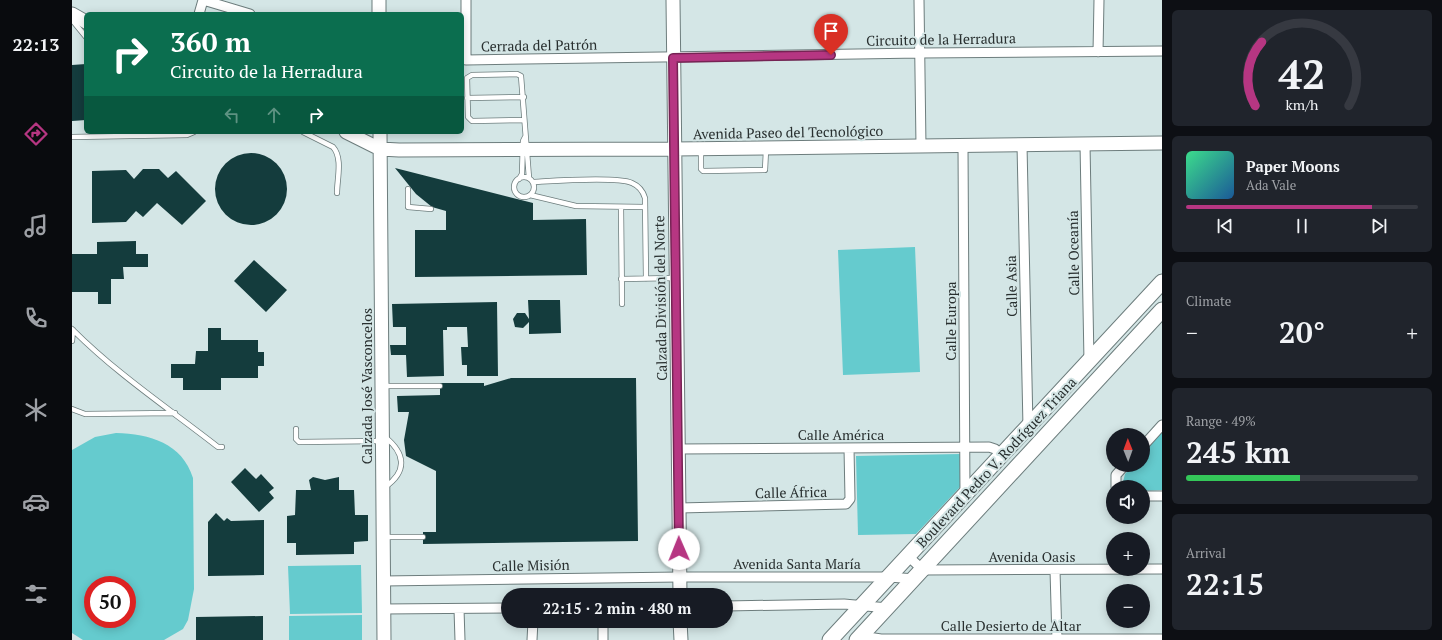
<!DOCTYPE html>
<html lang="en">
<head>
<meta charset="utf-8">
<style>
	body { margin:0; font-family:"PT Serif",serif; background:#20242c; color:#f1f3f6; height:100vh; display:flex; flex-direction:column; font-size:15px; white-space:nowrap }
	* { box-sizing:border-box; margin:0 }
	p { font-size:13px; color:#9ea1a6 }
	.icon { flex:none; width:22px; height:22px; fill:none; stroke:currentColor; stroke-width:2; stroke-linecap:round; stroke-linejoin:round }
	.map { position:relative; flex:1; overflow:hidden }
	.details { display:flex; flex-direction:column; gap:10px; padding:10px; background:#0d0f14; width:280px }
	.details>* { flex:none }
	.guide { position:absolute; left:12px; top:12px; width:380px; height:122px; border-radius:6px; box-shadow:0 2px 10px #0003; background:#0b6e4f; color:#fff; overflow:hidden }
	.needle { width:26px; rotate:359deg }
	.buttons { position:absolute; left:1034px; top:428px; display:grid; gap:8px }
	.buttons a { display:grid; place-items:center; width:44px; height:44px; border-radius:50%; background:#171b24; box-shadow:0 2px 10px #0003; font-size:20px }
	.speed { position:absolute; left:12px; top:576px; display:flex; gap:8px; font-size:20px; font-weight:700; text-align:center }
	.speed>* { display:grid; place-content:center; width:52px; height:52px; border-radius:50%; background:#171b24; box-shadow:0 2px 10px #0003; line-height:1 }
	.speed .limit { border:6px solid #d22; background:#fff; color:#111 }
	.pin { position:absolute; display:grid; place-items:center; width:34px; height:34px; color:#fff; margin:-41px -17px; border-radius:50% 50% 50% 0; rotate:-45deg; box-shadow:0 0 4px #0007 }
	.pin .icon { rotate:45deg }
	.me { position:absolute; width:44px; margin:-22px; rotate:359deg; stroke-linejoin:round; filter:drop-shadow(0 0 3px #0008) }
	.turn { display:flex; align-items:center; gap:14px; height:84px; padding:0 20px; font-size:18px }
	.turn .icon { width:52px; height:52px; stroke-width:2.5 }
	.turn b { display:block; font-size:28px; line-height:34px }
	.lanes { display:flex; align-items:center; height:38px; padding:0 20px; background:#0003; justify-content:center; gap:20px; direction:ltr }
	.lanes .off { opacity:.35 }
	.big { font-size:30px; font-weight:700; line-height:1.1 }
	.details .widget { flex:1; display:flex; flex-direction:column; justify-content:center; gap:6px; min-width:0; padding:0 14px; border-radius:6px; background:#20242c }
	.details .dial { align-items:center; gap:0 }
	.dial svg { height:104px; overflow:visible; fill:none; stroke:#363941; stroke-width:7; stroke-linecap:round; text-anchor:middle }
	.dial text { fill:#f1f3f6; stroke:none }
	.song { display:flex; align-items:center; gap:12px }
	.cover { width:48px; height:48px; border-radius:6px; background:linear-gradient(135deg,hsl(150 70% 55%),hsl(210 70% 35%)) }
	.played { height:4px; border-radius:2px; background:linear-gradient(90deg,#b63682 80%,#363941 80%) }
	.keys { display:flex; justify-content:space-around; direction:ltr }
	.heat { display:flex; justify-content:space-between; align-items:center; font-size:22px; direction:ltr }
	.charge { height:6px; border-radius:3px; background:linear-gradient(90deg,#34c759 49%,#363941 0) }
	.trip { position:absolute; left:429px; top:588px; width:232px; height:40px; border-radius:20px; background:#171b24; box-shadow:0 2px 10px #0003; font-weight:700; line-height:40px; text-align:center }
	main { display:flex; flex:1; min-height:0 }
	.dock { display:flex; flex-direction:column; width:72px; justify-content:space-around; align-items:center; background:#090b0e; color:#9ea1a6 }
	.dock .icon { width:28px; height:28px }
	.dock .selected { color:#b63682 }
	.dock b { font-size:18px; color:#f1f3f6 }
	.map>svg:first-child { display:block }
	.green { fill:#65cbce; fill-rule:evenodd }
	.building { fill:#143c3d }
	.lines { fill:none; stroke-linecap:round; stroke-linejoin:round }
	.lane-casing { stroke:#6d7d7d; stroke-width:6 }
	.street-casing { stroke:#6d7d7d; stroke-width:11 }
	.secondary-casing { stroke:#6d7d7d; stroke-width:15 }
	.primary-casing { stroke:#6d7d7d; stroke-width:17 }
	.lane { stroke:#fff; stroke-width:4.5 }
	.street { stroke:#fff; stroke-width:9 }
	.secondary { stroke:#fff; stroke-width:13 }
	.primary { stroke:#fff; stroke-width:15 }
	.route-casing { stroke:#762354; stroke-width:10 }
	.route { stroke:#b63682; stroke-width:7 }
	.labels { text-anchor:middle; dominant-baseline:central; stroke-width:4; stroke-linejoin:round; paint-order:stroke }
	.street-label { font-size:14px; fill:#293030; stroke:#d4e6e6 }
</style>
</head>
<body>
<main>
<nav class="dock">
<b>22:13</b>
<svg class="icon selected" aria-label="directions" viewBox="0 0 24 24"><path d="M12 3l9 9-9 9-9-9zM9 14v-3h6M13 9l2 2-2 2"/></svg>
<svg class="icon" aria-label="music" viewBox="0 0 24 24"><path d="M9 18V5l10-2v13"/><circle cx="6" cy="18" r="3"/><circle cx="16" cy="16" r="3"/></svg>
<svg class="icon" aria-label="phone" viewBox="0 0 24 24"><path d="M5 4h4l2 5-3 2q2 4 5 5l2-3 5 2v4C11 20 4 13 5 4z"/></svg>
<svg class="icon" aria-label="climate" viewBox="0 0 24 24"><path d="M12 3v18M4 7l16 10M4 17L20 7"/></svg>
<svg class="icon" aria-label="car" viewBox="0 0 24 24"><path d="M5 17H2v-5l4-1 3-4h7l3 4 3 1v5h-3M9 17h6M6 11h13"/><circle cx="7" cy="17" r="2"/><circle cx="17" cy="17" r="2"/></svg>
<svg class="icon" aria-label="filters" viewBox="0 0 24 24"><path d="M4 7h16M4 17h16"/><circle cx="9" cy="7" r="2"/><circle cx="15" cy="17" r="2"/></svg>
</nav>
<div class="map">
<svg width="1090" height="640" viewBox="0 0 1090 640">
	<rect width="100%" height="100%" fill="#d4e6e6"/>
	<path class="green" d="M 843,247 L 848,372 L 771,375 L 766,250 Z
		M 1090,432 L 1090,490 L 1071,491 L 1071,487 L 1053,487 L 1051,482 L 1053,474 L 1061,465 L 1071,465 L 1071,453 Z
		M 44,433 C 78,434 110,443 121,478 L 122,589 L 116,620 L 111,629 L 92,640 L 11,640 L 0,633 L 0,450 L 23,437 ZM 21,585 L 55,585 L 55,619 L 21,619 Z
		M 888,454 L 888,487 L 844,534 L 786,535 L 784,456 Z
		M 289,565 L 290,613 L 218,614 L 216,566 Z
		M 290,615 L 290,640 L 217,640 L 217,616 Z"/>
	<path class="building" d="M 14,64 L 14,120 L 0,121 L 0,65 Z
		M143 189a36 36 0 1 1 72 0a36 36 0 1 1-72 0Z
		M 323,168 L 461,203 L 461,220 L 514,219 L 515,275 L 343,277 L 343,230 L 374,230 L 374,211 L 360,207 L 344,194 Z
		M 71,169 L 87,169 L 96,178 L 104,171 L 134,201 L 110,225 L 85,203 L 71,217 L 64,211 L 54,222 L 20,223 L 20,171 L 54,170 L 62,179 Z
		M 64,241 L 64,254 L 76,254 L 76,267 L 51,267 L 52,279 L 39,279 L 39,304 L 26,304 L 26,292 L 0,292 L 0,254 L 25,254 L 25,242 Z
		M 182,260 L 215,290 L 194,312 L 162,281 Z
		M 456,300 L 488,300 L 489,333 L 457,334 L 457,322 L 451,328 L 443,327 L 441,319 L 445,313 L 453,313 L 457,319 Z
		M 425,302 L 426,376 L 395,376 L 395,365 L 390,365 L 389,347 L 396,347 L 395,327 L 375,327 L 375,330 L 371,330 L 372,376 L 335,377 L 334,355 L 319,355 L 318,345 L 334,345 L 334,327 L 321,327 L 320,304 Z
		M 136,328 L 149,328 L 149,340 L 186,340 L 186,352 L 192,352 L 192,366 L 186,366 L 186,378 L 149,378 L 149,390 L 111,390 L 111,378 L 99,378 L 99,364 L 123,364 L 124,351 L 136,351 Z
		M 439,378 L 564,378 L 566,541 L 351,544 L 351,532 L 364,532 L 364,471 L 334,456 L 332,440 L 337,412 L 326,412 L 325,396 L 368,395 L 368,383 L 412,383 L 412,386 Z
		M 173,468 L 184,479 L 189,474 L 202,488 L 197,492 L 202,498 L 187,512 L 159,482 Z
		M 241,477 L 253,480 L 267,477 L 267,490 L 282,490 L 283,515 L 296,515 L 296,541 L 282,542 L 282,554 L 224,555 L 224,543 L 215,543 L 215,516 L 223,515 L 224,490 L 239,490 L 237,480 Z
		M 144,513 L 152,521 L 155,518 L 159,521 L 192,520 L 192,575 L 136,576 L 136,522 Z
		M 191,616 L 191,640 L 124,640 L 124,617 Z"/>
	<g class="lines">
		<g class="lane-casing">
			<path id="lane" d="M 0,20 L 14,37
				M 395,98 L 452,97
				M 452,120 L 400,121 L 396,117 L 395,78 L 400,75 L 445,74 L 449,76 L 457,178
				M 231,132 L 261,147 C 271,158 265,179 265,193
				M 0,137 L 115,135 L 122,132
				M 629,150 L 629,169 L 631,171 L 693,170 L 694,150
				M442 187a10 10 0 1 1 20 0a10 10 0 1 1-20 0Z
				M 447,179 L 450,174 L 451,141 L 453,137
				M 461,182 C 480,181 545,176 560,183 C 567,186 571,191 573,198 L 574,279
				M 336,189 L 336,207 L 359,209
				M 458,195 L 504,206 L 573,207
				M 549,207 L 550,304
				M 549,279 L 604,278
				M 0,329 C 45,374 96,408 146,447 L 150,447
				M 0,341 L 1,330
				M 311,386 L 368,386
				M 0,409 L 13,414 L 103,413
				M 224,429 L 224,439 L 227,442 L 309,441
				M 313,437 C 333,453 336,471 313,487
				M 312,537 L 351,537"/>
		</g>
		<g class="street-casing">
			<path id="street" d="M 131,0 L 178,14
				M 394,0 L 394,60 L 848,53 L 1090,51
				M 847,0 L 849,146
				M 127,14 L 131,0
				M 1026,52 L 1027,0
				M 1013,144 L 1017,361
				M 950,145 L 956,427
				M 891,146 L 893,494
				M 1071,446 L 1090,425
				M 606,449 L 917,447 L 923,449 L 931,455
				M 1044,487 L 1044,475 L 1053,465
				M 1071,496 L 1090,496
				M 607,508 L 774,504 L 778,499 L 777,448
				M 837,557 L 851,570 L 1090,569
				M 983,570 L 985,640
				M 311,581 L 608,577 L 817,577 L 843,579
				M 654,606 L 772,604 L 816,608
				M 311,609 L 436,608
				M 387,609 L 388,640
				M 531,621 L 531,640
				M 789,636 L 809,639 L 1090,639
				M 460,640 L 461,621"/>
		</g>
		<g class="secondary-casing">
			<path id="secondary" d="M 307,0 L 307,14
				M 601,0 L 608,595
				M 0,14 L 14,22
				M 274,132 L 308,149 L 327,150 L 602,149 L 1090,143
				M 308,132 L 312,640
				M 608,621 L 609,640"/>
		</g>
		<g class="primary-casing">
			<path id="primary" d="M 758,640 L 1090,282
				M 785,640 L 1090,310"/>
		</g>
		<use href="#lane" class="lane"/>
		<use href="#street" class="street"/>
		<use href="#secondary" class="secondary"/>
		<use href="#primary" class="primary"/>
	</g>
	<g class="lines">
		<g class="route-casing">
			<path id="route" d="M 607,549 L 601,58 L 759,55"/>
		</g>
		<use href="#route" class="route"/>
	</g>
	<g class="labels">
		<g class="street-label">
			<text transform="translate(869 39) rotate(-1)">Circuito de la Herradura</text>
			<text transform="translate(467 45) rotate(-1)">Cerrada del Patrón</text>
			<text transform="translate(716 132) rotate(-1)">Avenida Paseo del Tecnológico</text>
			<text transform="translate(1001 253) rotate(-91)">Calle Oceanía</text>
			<text transform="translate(939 286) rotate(-91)">Calle Asia</text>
			<text transform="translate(588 298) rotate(-91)">Calzada División del Norte</text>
			<text transform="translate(878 321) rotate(-90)">Calle Europa</text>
			<text transform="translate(294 386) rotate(-90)">Calzada José Vasconcelos</text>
			<text x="769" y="434">Calle América</text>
			<text transform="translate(924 462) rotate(-47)">Boulevard Pedro V. Rodríguez Triana</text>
			<text transform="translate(719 492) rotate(-1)">Calle África</text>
			<text x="960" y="556">Avenida Oasis</text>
			<text x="725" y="563">Avenida Santa María</text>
			<text transform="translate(459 565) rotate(-1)">Calle Misión</text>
			<text x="939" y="625">Calle Desierto de Altar</text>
		</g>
	</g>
</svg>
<div class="buttons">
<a><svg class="needle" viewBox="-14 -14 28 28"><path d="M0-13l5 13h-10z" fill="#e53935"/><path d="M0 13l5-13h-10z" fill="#9ea1a6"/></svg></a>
<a><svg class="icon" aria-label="sound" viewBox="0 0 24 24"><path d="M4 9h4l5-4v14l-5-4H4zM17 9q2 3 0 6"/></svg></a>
<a>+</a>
<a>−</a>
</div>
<div class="speed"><div class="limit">50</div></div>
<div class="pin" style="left:759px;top:55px;background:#d93025"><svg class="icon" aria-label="arrive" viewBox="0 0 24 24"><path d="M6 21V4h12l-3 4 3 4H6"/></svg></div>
<svg class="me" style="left:607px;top:549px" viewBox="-20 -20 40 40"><circle r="19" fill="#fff"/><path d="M0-13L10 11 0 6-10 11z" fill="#b63682"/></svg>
<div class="trip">22:15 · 2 min · 480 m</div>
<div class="guide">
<div class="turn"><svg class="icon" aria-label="right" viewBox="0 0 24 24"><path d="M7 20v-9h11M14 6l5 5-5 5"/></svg><div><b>360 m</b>Circuito de la Herradura</div></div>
<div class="lanes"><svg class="icon off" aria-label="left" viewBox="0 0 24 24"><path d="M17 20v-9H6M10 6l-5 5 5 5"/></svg><svg class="icon off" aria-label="ahead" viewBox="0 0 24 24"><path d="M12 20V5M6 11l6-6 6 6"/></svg><svg class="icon" aria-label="right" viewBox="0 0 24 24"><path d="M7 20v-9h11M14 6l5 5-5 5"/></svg></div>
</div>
</div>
<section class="details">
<div class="widget dial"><svg viewBox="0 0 100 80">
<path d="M14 69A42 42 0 1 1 86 69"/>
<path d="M14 69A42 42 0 0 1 19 20" stroke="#b63682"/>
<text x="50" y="56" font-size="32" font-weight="700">42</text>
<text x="50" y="72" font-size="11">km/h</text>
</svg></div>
<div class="widget">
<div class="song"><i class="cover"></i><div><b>Paper Moons</b><p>Ada Vale</p></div></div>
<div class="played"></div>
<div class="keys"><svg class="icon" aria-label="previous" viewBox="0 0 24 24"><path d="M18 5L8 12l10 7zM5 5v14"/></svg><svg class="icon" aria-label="pause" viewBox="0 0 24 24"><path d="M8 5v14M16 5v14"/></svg><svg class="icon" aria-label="next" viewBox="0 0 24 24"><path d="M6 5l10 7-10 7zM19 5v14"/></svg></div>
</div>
<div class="widget"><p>Climate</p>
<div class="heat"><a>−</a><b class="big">20°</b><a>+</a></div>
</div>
<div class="widget"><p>Range · 49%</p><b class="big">245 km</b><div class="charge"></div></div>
<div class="widget"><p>Arrival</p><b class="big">22:15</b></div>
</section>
</main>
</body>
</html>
